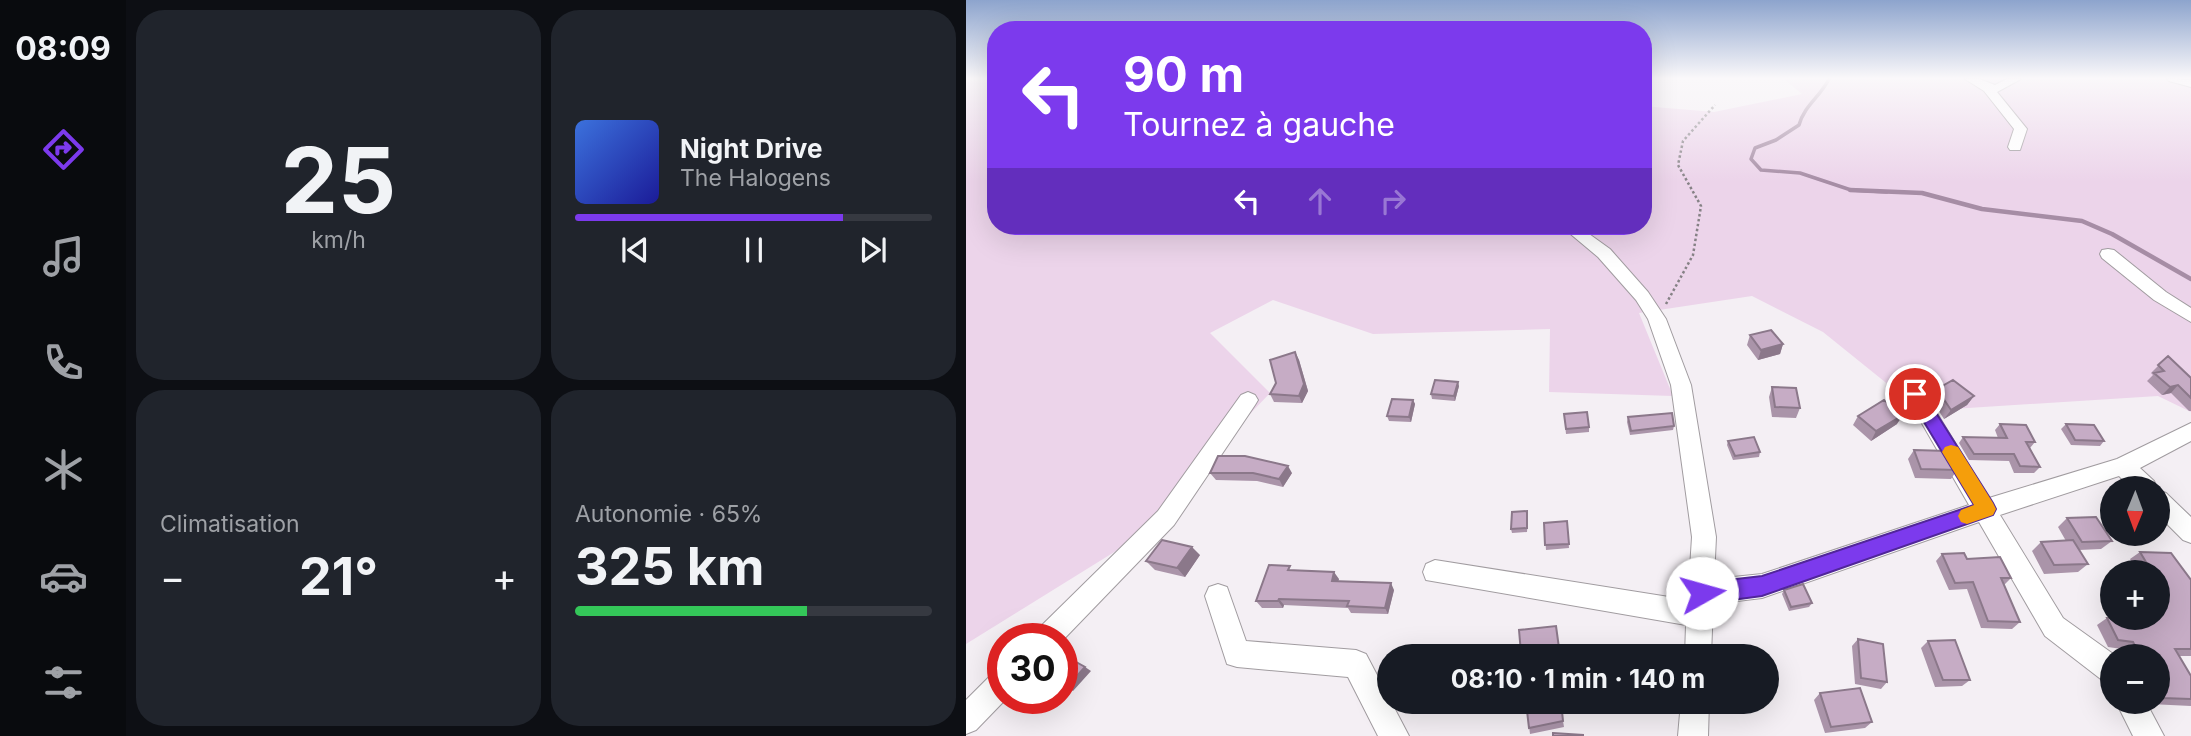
<!DOCTYPE html>
<html lang="fr">
<head>
<meta charset="utf-8">
<style>
	body { margin:0; font-family:Inter,sans-serif; background:#20242c; color:#f1f3f6; height:100vh; display:flex; flex-direction:column; font-size:26px; white-space:nowrap }
	* { box-sizing:border-box; margin:0 }
	p { font-size:23px; color:#9ea1a6 }
	.icon { flex:none; width:38px; height:38px; fill:none; stroke:currentColor; stroke-width:2; stroke-linecap:round; stroke-linejoin:round }
	.map { position:relative; flex:1; overflow:hidden }
	.side { display:flex; flex-direction:column; gap:10px; padding:10px; background:#0d0f14; width:840px }
	.side>* { flex:none }
	.guide { position:absolute; left:21px; top:21px; width:665px; height:214px; border-radius:28px; box-shadow:0 7px 28px #0002; background:#7c3aed; color:#fff; overflow:hidden }
	.needle { width:46px; rotate:181deg }
	.tools { position:absolute; left:1134px; top:476px; display:grid; gap:14px }
	.tools a { display:grid; place-items:center; width:70px; height:70px; border-radius:50%; background:#171b24; box-shadow:0 7px 28px #0002; font-size:35px }
	.speed { position:absolute; left:21px; top:623px; display:flex; gap:14px; font-size:35px; font-weight:700; text-align:center }
	.speed>* { display:grid; place-content:center; width:91px; height:91px; border-radius:50%; background:#171b24; box-shadow:0 7px 28px #0002; line-height:1 }
	.speed .limit { border:10px solid #d22; background:#fff; color:#111 }
	.pin { position:absolute; display:grid; place-items:center; width:60px; height:60px; color:#fff; margin:-30px; border:4px solid #fff; border-radius:50%; box-shadow:0 2px 7px #0007 }
	.me { position:absolute; width:77px; margin:-38px; rotate:83deg; stroke-linejoin:round; filter:drop-shadow(0 0 5px #0008) }
	.turn { display:flex; align-items:center; gap:24px; height:147px; padding:0 21px; font-size:32px }
	.turn .icon { width:91px; height:91px; stroke-width:2.5 }
	.turn b { display:block; font-size:49px; line-height:60px }
	.lanes { display:flex; align-items:center; height:66px; padding:0 21px; background:#0003; justify-content:center; gap:35px; direction:ltr }
	.lanes .off { opacity:.35 }
	.big { font-size:52px; font-weight:700; line-height:1.1 }
	.side .widget { flex:1; display:flex; flex-direction:column; justify-content:center; gap:10px; min-width:0; padding:0 24px; border-radius:28px; background:#20242c }
	.side .dial { align-items:center; gap:0 }
	.dial b { font-size:91px; line-height:1 }
	.song { display:flex; align-items:center; gap:21px }
	.cover { width:84px; height:84px; border-radius:10px; background:linear-gradient(135deg,hsl(220 70% 55%),hsl(240 70% 35%)) }
	.played { height:7px; border-radius:4px; background:linear-gradient(90deg,#7c3aed 75%,#363941 75%) }
	.keys { display:flex; justify-content:space-around; direction:ltr }
	.heat { display:flex; justify-content:space-between; align-items:center; font-size:38px; direction:ltr }
	.charge { height:10px; border-radius:5px; background:linear-gradient(90deg,#34c759 65%,#363941 0) }
	.side .tiles { flex:1; display:grid; gap:10px; grid-template-columns:repeat(2,1fr) }
	.trip { position:absolute; left:411px; top:644px; width:402px; height:70px; border-radius:35px; background:#171b24; box-shadow:0 7px 28px #0002; font-weight:700; line-height:70px; text-align:center }
	main { display:flex; flex:1; min-height:0 }
	.dock { display:flex; flex-direction:column; width:126px; justify-content:space-around; align-items:center; background:#090b0e; color:#9ea1a6 }
	.dock .icon { width:49px; height:49px }
	.dock .on { color:#7c3aed }
	.dock b { font-size:32px; color:#f1f3f6 }
	.map>svg:first-child { display:block }
	.green { fill:#ecd4ea }
	.lines { fill:none; stroke-linecap:round; stroke-linejoin:round }
	.stream-far1 { stroke:#a68da5; stroke-width:3.5 }
	.stream { stroke:#a68da5; stroke-width:4.5 }
	.minor-casing { stroke:#a19ca0; stroke-width:2 }
	.path { stroke:#858185; stroke-width:2.5; stroke-dasharray:2.5 2.5; stroke-linecap:butt }
	.minor { fill:#fff; fill-rule:evenodd }
	.wall { fill:#aa94a9 }
	.shaded-wall { fill:#8b788a }
	.building { fill:#c6acc5; stroke:#8b788a; stroke-width:2 }
	.route { fill:#7c3aed; stroke:#51269a; stroke-width:2 }
	.slow { fill:#f59e0b }
</style>
</head>
<body>
<main>
<nav class="dock">
<b>08:09</b>
<svg class="icon on" aria-label="directions" viewBox="0 0 24 24"><path d="M12 3l9 9-9 9-9-9zM9 14v-3h6M13 9l2 2-2 2"/></svg>
<svg class="icon" aria-label="music" viewBox="0 0 24 24"><path d="M9 18V5l10-2v13"/><circle cx="6" cy="18" r="3"/><circle cx="16" cy="16" r="3"/></svg>
<svg class="icon" aria-label="phone" viewBox="0 0 24 24"><path d="M5 4h4l2 5-3 2q2 4 5 5l2-3 5 2v4C11 20 4 13 5 4z"/></svg>
<svg class="icon" aria-label="climate" viewBox="0 0 24 24"><path d="M12 3v18M4 7l16 10M4 17L20 7"/></svg>
<svg class="icon" aria-label="car" viewBox="0 0 24 24"><path d="M5 17H2v-5l4-1 3-4h7l3 4 3 1v5h-3M9 17h6M6 11h13"/><circle cx="7" cy="17" r="2"/><circle cx="17" cy="17" r="2"/></svg>
<svg class="icon" aria-label="filters" viewBox="0 0 24 24"><path d="M4 7h16M4 17h16"/><circle cx="9" cy="7" r="2"/><circle cx="15" cy="17" r="2"/></svg>
</nav>
<section class="side">
<div class="tiles">
<div class="widget dial"><b>25</b><p>km/h</p></div>
<div class="widget">
<div class="song"><i class="cover"></i><div><b>Night Drive</b><p>The Halogens</p></div></div>
<div class="played"></div>
<div class="keys"><svg class="icon" aria-label="previous" viewBox="0 0 24 24"><path d="M18 5L8 12l10 7zM5 5v14"/></svg><svg class="icon" aria-label="pause" viewBox="0 0 24 24"><path d="M8 5v14M16 5v14"/></svg><svg class="icon" aria-label="next" viewBox="0 0 24 24"><path d="M6 5l10 7-10 7zM19 5v14"/></svg></div>
</div>
<div class="widget"><p>Climatisation</p>
<div class="heat"><a>−</a><b class="big">21°</b><a>+</a></div>
</div>
<div class="widget"><p>Autonomie · 65%</p><b class="big">325 km</b><div class="charge"></div></div>
</div>
</section>
<div class="map">
<svg width="1225" height="736" viewBox="0 0 1225 736">
	<rect width="100%" height="100%" fill="#f4eff4"/>
	<path class="green" d="M 30,79 L 30,226 L 677,226 L 677,106 L 748,112 L 836,94 L 818,79 L 1225,79 L 1225,412 L 1192,396 L 955,411 L 857,332 L 786,296 L 673,313 L 707,396 L 583,392 L 584,329 L 407,334 L 307,300 L 244,333 L 304,393 L 158,546 L 0,644 L 0,82 Z"/>
	<g class="lines">
		<path class="stream-far1" d="M 863,79 C 854,97 838,106 833,125 L 810,140 L 789,148 L 785,159 L 795,170 L 834,173 L 885,190 L 921,192"/>
		<path class="stream" d="M 884,190 L 956,193 L 1016,209 L 1116,221 L 1146,234 L 1225,279"/>
		<g class="minor-casing">
			<path id="minor" d="M 999,79 L 1013,79 L 1029,85 L 1041,79 L 1055,79 L 1031,92 L 1061,129 L 1054,150 L 1044,150 L 1042,147 L 1048,129 L 1018,91 Z
				M 1201,79 L 1225,80 L 1225,87 L 1203,81 Z
				M 595,226 L 612,226 L 644,249 L 682,292 L 700,319 L 725,385 L 750,537 L 748,579 L 796,574 L 1003,505 L 939,394 L 942,389 L 949,386 L 956,389 L 1023,498 L 1151,459 L 1225,423 L 1225,441 L 1174,468 L 1188,481 L 1191,488 L 1165,488 L 1153,476 L 1034,515 L 1097,618 L 1150,656 L 1146,656 L 1146,684 L 1136,680 L 1079,636 L 1013,522 L 796,598 L 747,604 L 745,656 L 719,656 L 720,625 L 460,580 L 457,572 L 460,564 L 469,560 L 722,600 L 726,537 L 705,385 L 682,319 L 670,300 L 632,257 Z
				M 1142,249 L 1148,250 L 1200,292 L 1225,308 L 1225,322 L 1188,300 L 1136,258 L 1134,254 L 1136,250 Z
				M 282,392 L 289,395 L 292,400 L 289,405 L 208,525 L 96,641 L 96,639 L 67,639 L 71,630 L 192,511 L 275,395 Z
				M 1192,490 L 1200,493 L 1225,517 L 1225,543 L 1217,540 L 1192,515 Z
				M 252,584 L 261,587 L 280,641 L 390,650 L 400,654 L 443,736 L 412,736 L 382,677 L 271,667 L 261,664 L 239,596 L 243,587 Z
				M 37,669 L 37,698 L 41,698 L 10,730 L 0,734 L 0,700 L 27,673 Z
				M 715,702 L 743,702 L 742,736 L 712,736 Z
				M 1150,702 L 1180,702 L 1198,736 L 1167,736 Z"/>
		</g>
		<path class="path" d="M 700,304 L 727,255 L 735,206 L 712,165 L 717,141 L 749,105"/>
		<use href="#minor" class="minor"/>
	</g>
	<path class="wall" d="M 784,335 L 817,344 L 814,354 L 792,360 L 781,345 Z
		M 329,352 L 333,360 L 342,391 L 336,403 L 308,402 L 304,394 Z
		M 1202,356 L 1225,378 L 1225,411 L 1223,411 L 1205,393 L 1196,395 L 1181,381 L 1187,375 L 1185,373 Z
		M 493,386 L 489,401 L 466,399 L 465,394 Z
		M 806,387 L 834,408 L 830,418 L 806,417 L 803,397 Z
		M 971,389 L 1008,396 L 1001,405 L 978,419 L 965,399 Z
		M 447,400 L 449,404 L 445,422 L 423,421 L 421,416 Z
		M 598,414 L 623,427 L 623,432 L 600,434 Z
		M 892,416 L 931,424 L 905,441 L 887,425 Z
		M 662,417 L 708,426 L 707,430 L 664,435 L 661,422 Z
		M 1034,424 L 1069,442 L 1064,448 L 1074,467 L 1068,473 L 1048,473 L 1043,461 L 1003,460 L 993,443 L 997,437 L 1032,438 L 1029,430 Z
		M 1100,424 L 1138,441 L 1134,446 L 1105,445 L 1095,429 Z
		M 762,441 L 794,452 L 793,457 L 767,460 L 761,445 Z
		M 948,450 L 991,470 L 985,479 L 949,478 L 942,459 Z
		M 244,473 L 326,473 L 317,487 L 291,481 L 250,480 Z
		M 562,516 L 561,532 L 546,533 L 545,529 Z
		M 1101,518 L 1146,541 L 1135,549 L 1113,550 L 1122,564 L 1112,572 L 1078,574 L 1066,551 L 1075,542 L 1100,541 L 1092,527 Z
		M 601,521 L 603,548 L 580,550 L 578,523 Z
		M 1174,552 L 1225,580 L 1225,656 L 1213,656 L 1225,676 L 1225,706 L 1184,704 L 1183,702 L 1192,702 L 1192,656 L 1160,656 L 1156,649 L 1142,647 L 1131,625 L 1141,618 L 1192,618 L 1192,572 L 1171,572 L 1164,559 Z
		M 976,554 L 1001,559 L 1045,578 L 1038,585 L 1054,622 L 1046,629 L 1015,628 L 1001,589 L 983,590 L 970,561 Z
		M 234,555 L 219,577 L 189,570 L 180,561 Z
		M 327,570 L 373,579 L 372,581 L 428,590 L 422,614 L 385,613 L 382,608 L 318,605 L 317,608 L 296,608 L 290,601 Z
		M 1144,582 L 1146,582 L 1146,611 L 1135,589 Z
		M 818,590 L 846,603 L 843,607 L 823,611 L 816,594 Z
		M 590,626 L 594,655 L 583,656 L 555,656 L 553,630 Z
		M 892,639 L 921,682 L 915,689 L 889,684 L 886,646 Z
		M 962,641 L 1004,680 L 996,686 L 969,687 L 955,648 Z
		M 854,693 L 906,722 L 899,728 L 859,733 L 848,700 Z
		M 465,702 L 504,702 L 502,713 L 468,713 L 465,706 Z
		M 560,702 L 597,721 L 598,727 L 564,734 Z"/>
	<path class="shaded-wall" d="M 817,344 L 814,354 L 792,360 L 795,350 Z
		M 329,352 L 333,360 L 342,391 L 336,403 L 333,396 Z
		M 492,382 L 493,386 L 489,401 L 488,396 Z
		M 1212,385 L 1205,393 L 1196,395 L 1204,387 Z
		M 1008,396 L 1001,405 L 978,419 L 985,410 Z
		M 447,400 L 449,404 L 445,422 L 443,417 Z
		M 937,415 L 931,424 L 905,441 L 910,431 Z
		M 322,466 L 326,473 L 317,487 L 313,479 Z
		M 226,547 L 234,555 L 219,577 L 211,568 Z
		M 368,572 L 373,579 L 370,588 L 366,581 Z
		M 425,583 L 428,590 L 422,614 L 419,608 Z
		M 313,599 L 318,605 L 317,608 L 312,601 Z
		M 119,667 L 125,671 L 107,691 L 101,687 Z
		M 500,702 L 504,702 L 502,713 L 500,707 Z"/>
	<path class="building" d="M 805,330 L 817,344 L 795,350 L 784,335 Z
		M 329,352 L 338,384 L 333,396 L 304,394 L 310,383 L 304,360 Z
		M 1202,356 L 1225,378 L 1225,398 L 1212,385 L 1204,387 L 1188,373 L 1198,371 L 1192,365 Z
		M 469,380 L 492,382 L 488,396 L 465,394 Z
		M 987,380 L 1008,396 L 985,410 L 971,389 Z
		M 806,387 L 830,388 L 834,408 L 809,407 Z
		M 426,399 L 447,400 L 443,417 L 421,416 Z
		M 918,400 L 937,415 L 910,431 L 892,416 Z
		M 621,412 L 623,427 L 600,429 L 598,414 Z
		M 706,413 L 708,426 L 665,431 L 662,417 Z
		M 1034,424 L 1060,425 L 1069,442 L 1060,442 L 1074,467 L 1054,466 L 1048,454 L 1008,454 L 997,437 L 1041,438 Z
		M 1100,424 L 1128,425 L 1138,441 L 1109,440 Z
		M 788,437 L 794,452 L 769,456 L 762,441 Z
		M 948,450 L 981,451 L 991,470 L 955,469 Z
		M 252,456 L 279,456 L 322,466 L 313,479 L 287,473 L 244,473 Z
		M 561,511 L 561,528 L 545,529 L 546,512 Z
		M 1130,517 L 1146,541 L 1116,542 L 1101,518 Z
		M 601,521 L 603,544 L 579,545 L 578,523 Z
		M 196,540 L 226,547 L 211,568 L 180,561 Z
		M 1107,540 L 1122,564 L 1088,565 L 1075,542 Z
		M 1174,552 L 1205,553 L 1225,580 L 1225,649 L 1209,649 L 1225,676 L 1225,699 L 1196,698 L 1192,690 L 1192,656 L 1174,656 L 1167,642 L 1152,640 L 1141,618 L 1192,618 L 1192,572 L 1186,572 Z
		M 998,553 L 1001,559 L 1034,557 L 1045,578 L 1035,578 L 1054,622 L 1022,621 L 1007,582 L 989,583 L 976,554 Z
		M 303,565 L 324,566 L 322,570 L 368,572 L 366,581 L 425,583 L 419,608 L 381,606 L 383,601 L 313,599 L 312,601 L 290,601 Z
		M 837,584 L 846,603 L 825,607 L 818,590 Z
		M 590,626 L 593,648 L 555,653 L 553,630 Z
		M 892,639 L 917,644 L 921,682 L 895,678 Z
		M 989,640 L 1004,680 L 977,680 L 962,641 Z
		M 103,658 L 119,667 L 101,687 L 96,684 L 96,666 Z
		M 894,688 L 906,722 L 865,727 L 854,693 Z
		M 465,702 L 500,702 L 500,707 L 465,706 Z
		M 560,702 L 595,702 L 597,721 L 563,728 Z
		M 587,733 L 617,735 L 617,736 L 587,736 Z"/>
	<linearGradient id="sky" x2="0" y2="1"><stop stop-color="#8da4cd"/><stop offset="0.43" stop-color="#faf8fa"/><stop offset="1" stop-color="#faf8fa" stop-opacity="0"/></linearGradient>
	<rect width="1225" height="182" fill="url(#sky)"/>
	<path class="route" d="M 949,387 L 955,389 L 1027,503 L 1030,509 L 1027,515 L 796,596 L 736,604 L 728,601 L 725,593 L 728,586 L 736,583 L 796,576 L 1008,505 L 941,394 Z"/>
	<path class="slow" d="M 985,445 L 992,447 L 1027,503 L 1030,509 L 1027,515 L 1001,524 L 995,522 L 992,516 L 995,510 L 1008,505 L 976,452 L 979,447 Z"/>
</svg>
<div class="tools">
<a><svg class="needle" viewBox="-14 -14 28 28"><path d="M0-13l5 13h-10z" fill="#e53935"/><path d="M0 13l5-13h-10z" fill="#9ea1a6"/></svg></a>
<a>+</a>
<a>−</a>
</div>
<div class="speed"><div class="limit">30</div></div>
<div class="pin" style="left:949px;top:394px;background:#d93025"><svg class="icon" aria-label="arrive" viewBox="0 0 24 24"><path d="M6 21V4h12l-3 4 3 4H6"/></svg></div>
<svg class="me" style="left:736px;top:593px" viewBox="-20 -20 40 40"><circle r="19" fill="#fff"/><path d="M0-13L10 11 0 6-10 11z" fill="#7c3aed"/></svg>
<div class="trip">08:10 · 1 min · 140 m</div>
<div class="guide">
<div class="turn"><svg class="icon" aria-label="left" viewBox="0 0 24 24"><path d="M17 20v-9H6M10 6l-5 5 5 5"/></svg><div><b>90 m</b>Tournez à gauche</div></div>
<div class="lanes"><svg class="icon" aria-label="left" viewBox="0 0 24 24"><path d="M17 20v-9H6M10 6l-5 5 5 5"/></svg><svg class="icon off" aria-label="ahead" viewBox="0 0 24 24"><path d="M12 20V5M6 11l6-6 6 6"/></svg><svg class="icon off" aria-label="right" viewBox="0 0 24 24"><path d="M7 20v-9h11M14 6l5 5-5 5"/></svg></div>
</div>
</div>
</main>
</body>
</html>
